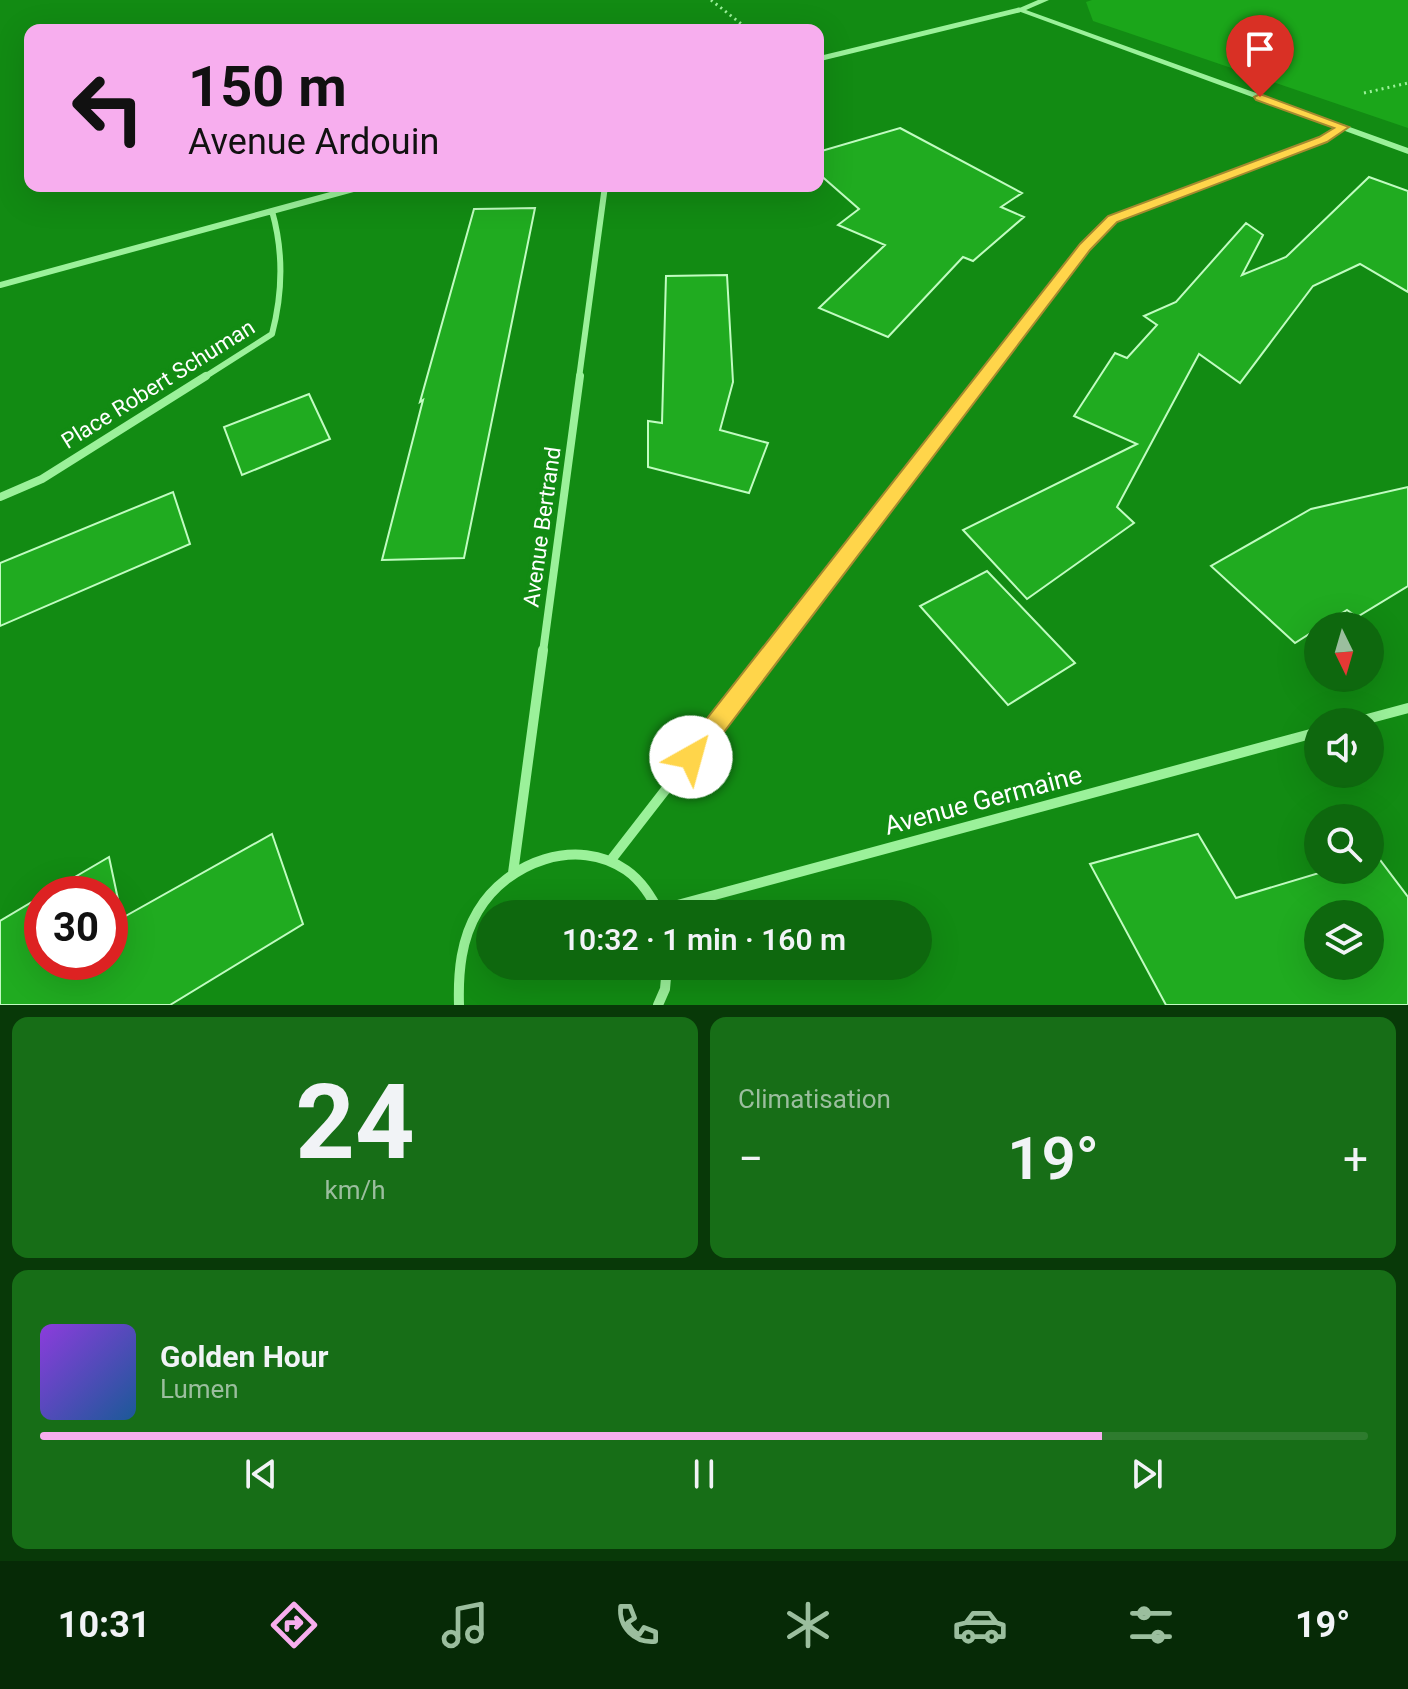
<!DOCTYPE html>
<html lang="fr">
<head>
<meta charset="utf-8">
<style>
	body { margin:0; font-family:Roboto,sans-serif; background:#176e17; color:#f1f3f6; height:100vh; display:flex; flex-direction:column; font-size:30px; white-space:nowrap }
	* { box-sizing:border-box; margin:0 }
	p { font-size:26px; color:#9bbe9e }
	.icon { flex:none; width:44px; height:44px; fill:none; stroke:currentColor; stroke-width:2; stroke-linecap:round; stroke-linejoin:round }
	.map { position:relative; height:1005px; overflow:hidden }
	.panel { display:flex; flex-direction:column; gap:12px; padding:12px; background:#083908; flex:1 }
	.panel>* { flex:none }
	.hud { position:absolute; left:24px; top:24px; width:800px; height:168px; border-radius:16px; box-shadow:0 8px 32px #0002; background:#f7aeee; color:#111; overflow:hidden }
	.needle { width:52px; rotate:175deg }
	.buttons { position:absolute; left:1304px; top:612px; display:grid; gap:16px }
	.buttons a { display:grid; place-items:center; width:80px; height:80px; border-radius:50%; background:#0e680e; box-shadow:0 8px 32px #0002; font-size:40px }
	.speed { position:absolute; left:24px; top:876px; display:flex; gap:16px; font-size:40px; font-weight:700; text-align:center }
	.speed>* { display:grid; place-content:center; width:104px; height:104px; border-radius:50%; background:#0e680e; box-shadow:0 8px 32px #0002; line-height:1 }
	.speed .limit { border:12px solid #d22; background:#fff; color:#111 }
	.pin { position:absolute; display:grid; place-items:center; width:68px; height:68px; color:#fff; margin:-82px -34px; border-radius:50% 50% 50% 0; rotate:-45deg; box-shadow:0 0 8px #0007 }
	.pin .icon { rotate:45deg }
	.me { position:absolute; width:88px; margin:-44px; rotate:38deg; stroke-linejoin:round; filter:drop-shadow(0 0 6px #0008) }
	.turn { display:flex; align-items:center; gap:28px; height:168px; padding:0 32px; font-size:36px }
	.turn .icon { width:104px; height:104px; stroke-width:2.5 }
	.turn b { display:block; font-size:56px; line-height:68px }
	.big { font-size:60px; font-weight:600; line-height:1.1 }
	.panel .card { flex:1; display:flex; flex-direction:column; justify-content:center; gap:12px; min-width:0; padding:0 28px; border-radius:16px; background:#176e17 }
	.panel .dial { align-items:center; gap:0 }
	.dial b { font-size:104px; line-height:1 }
	.song { display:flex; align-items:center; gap:24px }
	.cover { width:96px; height:96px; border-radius:12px; background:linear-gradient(135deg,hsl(270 70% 55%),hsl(210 70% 35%)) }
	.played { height:8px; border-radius:4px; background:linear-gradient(90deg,#f7aeee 80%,#2e7b2e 80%) }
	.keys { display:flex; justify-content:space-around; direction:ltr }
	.heat { display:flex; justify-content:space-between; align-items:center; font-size:44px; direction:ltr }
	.panel .tiles { flex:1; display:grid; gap:12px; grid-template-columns:1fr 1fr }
	.card:last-child { grid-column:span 2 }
	.trip { position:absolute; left:476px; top:900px; width:456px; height:80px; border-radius:40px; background:#0e680e; box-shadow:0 8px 32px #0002; font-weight:600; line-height:80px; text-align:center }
	.tab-bar { display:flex; height:128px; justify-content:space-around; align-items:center; background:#062a06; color:#9bbe9e }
	.tab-bar .icon { width:56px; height:56px }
	.tab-bar .active { color:#f7aeee }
	.tab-bar b { font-size:36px; color:#f1f3f6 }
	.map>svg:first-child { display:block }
	.green { fill:#1ba61a }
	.building { fill:#20ab20; stroke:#c1fcc1; stroke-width:2; fill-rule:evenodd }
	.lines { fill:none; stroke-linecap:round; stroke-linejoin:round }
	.path { stroke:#9bf19a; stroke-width:3; stroke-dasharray:2 4; stroke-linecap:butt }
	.minor-far3 { stroke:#9bf19a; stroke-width:5 }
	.minor-far2 { stroke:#9bf19a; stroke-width:6 }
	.minor-far1 { stroke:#9bf19a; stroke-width:8 }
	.minor { stroke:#9bf19a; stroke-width:10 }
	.tertiary { fill:#9bf19a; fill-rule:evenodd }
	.route { fill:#ffd54a; stroke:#a68a30; stroke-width:2 }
	.labels { text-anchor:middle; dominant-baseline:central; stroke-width:8; stroke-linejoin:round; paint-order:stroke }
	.street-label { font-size:22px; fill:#fff; stroke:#128b13 }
	.near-street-label { font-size:26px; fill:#fff; stroke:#128b13 }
</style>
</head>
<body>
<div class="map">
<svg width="1408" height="1005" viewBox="0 0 1408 1005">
	<rect width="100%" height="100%" fill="#128b13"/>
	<path class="green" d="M 1092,0 L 1408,0 L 1408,128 L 1093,21 L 1086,2 Z"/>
	<path class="building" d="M 900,128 L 1022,193 L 1001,207 L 1024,217 L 973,261 L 963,257 L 888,337 L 819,308 L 885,245 L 838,225 L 859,209 L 818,173 L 818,152 Z
		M 1369,177 L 1408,191 L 1408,292 L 1360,264 L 1313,286 L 1240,383 L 1199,354 L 1117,507 L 1134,523 L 1027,599 L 963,530 L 1137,444 L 1074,416 L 1115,353 L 1127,358 L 1157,325 L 1144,316 L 1176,302 L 1246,223 L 1263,235 L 1242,275 L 1286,257 Z
		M 535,208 L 464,558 L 382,560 L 423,400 L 420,402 L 474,209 Z
		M 727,275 L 733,382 L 720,430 L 768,443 L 749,493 L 648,467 L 648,421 L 662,423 L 666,276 Z
		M 309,394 L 330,439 L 242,475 L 224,427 Z
		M 1408,487 L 1408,586 L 1357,617 L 1347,610 L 1295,643 L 1211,566 L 1311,509 Z
		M 173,492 L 190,544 L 0,626 L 0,563 Z
		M 987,571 L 1075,663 L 1008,705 L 920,606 Z
		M 272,834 L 303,924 L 170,1005 L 0,1005 L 0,921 L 42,896 L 42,962 L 110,962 L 110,894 L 46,894 L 109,857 L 122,918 Z
		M 1198,834 L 1236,898 L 1329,870 L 1370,870 L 1370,858 L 1377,856 L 1408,897 L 1408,1005 L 1166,1005 L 1090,864 ZM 1318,914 L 1370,914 L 1370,966 L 1318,966 Z"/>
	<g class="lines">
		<path class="path" d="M 711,0 L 749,30
			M 1364,93 L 1408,83"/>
		<path class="minor-far3" d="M 818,59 L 1019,10
			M 1254,165 L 1323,139 L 1343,127"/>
		<path class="minor-far2" d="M 272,211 L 364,186
			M 0,285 L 272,211 C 284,253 283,292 272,334 L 203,378
			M 579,378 L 605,186
			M 984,378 L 1085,247 L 1113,219 L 1259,163"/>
		<path class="minor-far1" d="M 0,497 L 42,479 L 206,376
			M 543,652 L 580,376
			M 772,652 L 986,376"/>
		<path class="minor" d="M 1356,722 L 1408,708
			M 611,860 L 774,650
			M 513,873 L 543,650
			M 659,910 L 1318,732
			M 459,1005 C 458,972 461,939 478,911 C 507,862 577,836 626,870 C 642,881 651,897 660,913
			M 658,1005 L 665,989 L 667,966"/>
		<path class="tertiary" d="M 1038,0 L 1049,0 L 1026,10 L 1408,148 L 1408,154 L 1015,10 Z"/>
	</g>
	<path class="route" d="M 1260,94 L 1349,127 L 1327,142 L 1117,222 L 1090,250 L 699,765 L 691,768 L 683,765 L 680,757 L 683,749 L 1080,244 L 1108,216 L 1319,137 L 1334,128 L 1256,100 L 1254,97 Z"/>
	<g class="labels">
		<g class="street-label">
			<text transform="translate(158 384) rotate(-32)">Place Robert Schuman</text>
			<text transform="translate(542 527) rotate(-82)">Avenue Bertrand</text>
		</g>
		<g class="near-street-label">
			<text transform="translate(983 800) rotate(-15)">Avenue Germaine</text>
		</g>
	</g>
</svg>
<div class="buttons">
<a><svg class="needle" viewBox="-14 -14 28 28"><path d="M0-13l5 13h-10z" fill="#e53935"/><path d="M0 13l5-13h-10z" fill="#9bbe9e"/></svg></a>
<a><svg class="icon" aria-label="sound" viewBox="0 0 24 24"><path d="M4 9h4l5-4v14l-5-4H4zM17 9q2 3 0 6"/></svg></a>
<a><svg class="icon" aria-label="search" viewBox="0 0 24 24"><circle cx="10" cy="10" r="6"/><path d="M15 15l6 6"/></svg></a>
<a><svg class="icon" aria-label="layers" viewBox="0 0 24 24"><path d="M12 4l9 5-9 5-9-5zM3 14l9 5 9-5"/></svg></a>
</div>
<div class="speed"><div class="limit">30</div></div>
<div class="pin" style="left:1260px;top:97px;background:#d93025"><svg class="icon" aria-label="arrive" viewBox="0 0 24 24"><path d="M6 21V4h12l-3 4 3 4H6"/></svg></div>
<svg class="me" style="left:691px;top:757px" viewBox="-20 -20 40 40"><circle r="19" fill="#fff"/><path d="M0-13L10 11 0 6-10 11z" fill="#ffd54a"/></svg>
<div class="trip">10:32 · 1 min · 160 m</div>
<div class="hud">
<div class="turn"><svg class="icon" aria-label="left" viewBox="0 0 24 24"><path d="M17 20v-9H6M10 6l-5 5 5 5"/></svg><div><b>150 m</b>Avenue Ardouin</div></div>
</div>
</div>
<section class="panel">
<div class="tiles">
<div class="card dial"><b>24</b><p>km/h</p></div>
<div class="card"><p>Climatisation</p>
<div class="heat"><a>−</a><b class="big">19°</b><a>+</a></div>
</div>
<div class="card">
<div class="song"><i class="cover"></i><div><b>Golden Hour</b><p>Lumen</p></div></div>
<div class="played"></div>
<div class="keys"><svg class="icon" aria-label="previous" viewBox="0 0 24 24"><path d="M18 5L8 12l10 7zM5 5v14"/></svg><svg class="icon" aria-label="pause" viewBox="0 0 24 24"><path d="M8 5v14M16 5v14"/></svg><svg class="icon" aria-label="next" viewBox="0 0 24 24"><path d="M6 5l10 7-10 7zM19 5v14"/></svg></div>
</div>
</div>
</section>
<nav class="tab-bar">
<b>10:31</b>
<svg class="icon active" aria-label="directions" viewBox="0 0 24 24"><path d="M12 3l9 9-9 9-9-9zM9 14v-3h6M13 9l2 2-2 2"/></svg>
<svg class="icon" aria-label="music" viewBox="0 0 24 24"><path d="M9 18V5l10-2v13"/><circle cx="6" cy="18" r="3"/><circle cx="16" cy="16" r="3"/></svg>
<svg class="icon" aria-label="phone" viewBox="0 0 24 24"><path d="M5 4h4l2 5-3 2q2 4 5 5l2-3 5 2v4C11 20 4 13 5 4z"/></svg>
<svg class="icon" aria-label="climate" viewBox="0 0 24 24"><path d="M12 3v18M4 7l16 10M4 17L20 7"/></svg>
<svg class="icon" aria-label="car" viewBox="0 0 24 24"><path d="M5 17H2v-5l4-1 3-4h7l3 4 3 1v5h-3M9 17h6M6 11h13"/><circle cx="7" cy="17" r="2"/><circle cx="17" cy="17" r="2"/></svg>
<svg class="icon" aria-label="filters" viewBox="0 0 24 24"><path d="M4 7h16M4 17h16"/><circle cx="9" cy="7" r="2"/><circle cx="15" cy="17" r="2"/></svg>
<b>19°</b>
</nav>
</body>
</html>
